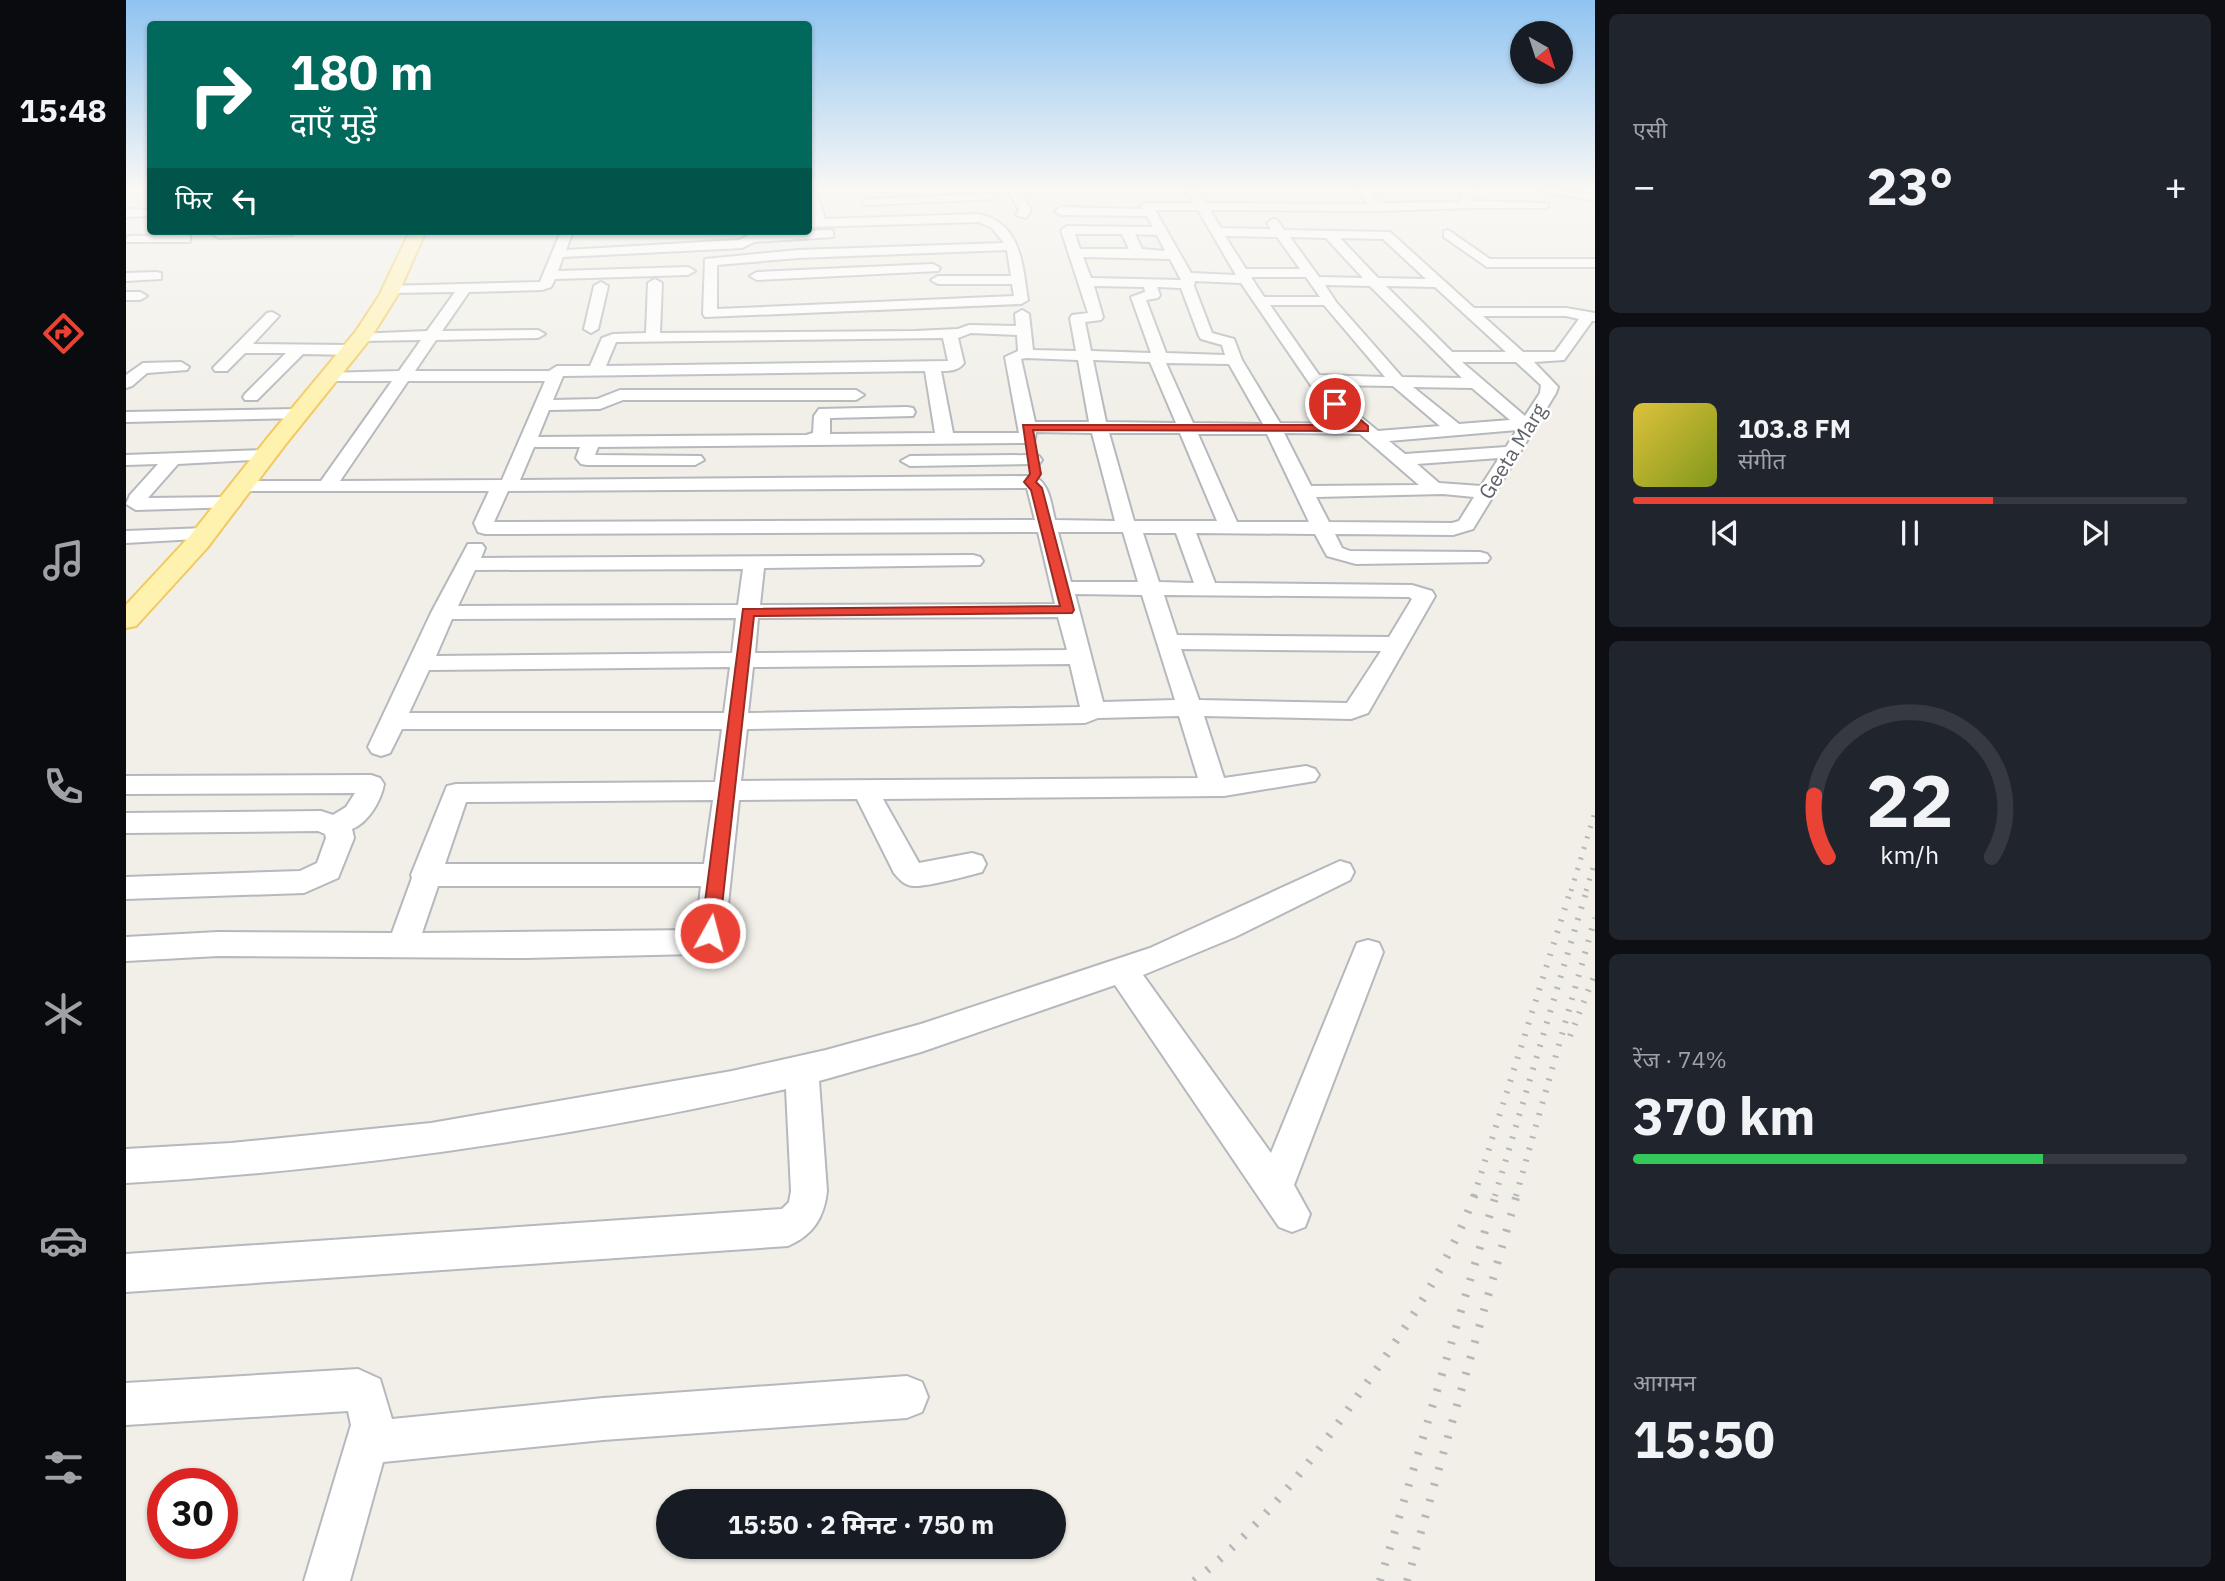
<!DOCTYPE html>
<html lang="hi">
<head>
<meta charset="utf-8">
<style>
	body { margin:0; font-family:"IBM Plex Sans","Noto Sans Devanagari",sans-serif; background:#20242c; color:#f1f3f6; height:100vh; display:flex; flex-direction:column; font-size:26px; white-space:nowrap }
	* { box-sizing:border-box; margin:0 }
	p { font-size:23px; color:#9ea1a6 }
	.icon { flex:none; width:38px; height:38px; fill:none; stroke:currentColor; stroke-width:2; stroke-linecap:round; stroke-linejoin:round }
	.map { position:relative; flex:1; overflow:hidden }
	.drawer { display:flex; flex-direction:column; gap:14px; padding:14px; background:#0d0f14; width:630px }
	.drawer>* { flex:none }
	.guide { position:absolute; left:21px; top:21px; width:665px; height:214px; border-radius:7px; box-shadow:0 2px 5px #0004; background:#00695c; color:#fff; overflow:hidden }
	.needle { width:46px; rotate:141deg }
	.tools { position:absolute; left:1384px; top:21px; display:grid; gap:14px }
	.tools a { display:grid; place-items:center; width:63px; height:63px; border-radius:50%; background:#171b24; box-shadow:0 2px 5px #0004; font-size:35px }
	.speed { position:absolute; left:21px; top:1468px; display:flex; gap:14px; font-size:35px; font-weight:700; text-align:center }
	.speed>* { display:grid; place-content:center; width:91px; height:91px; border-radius:50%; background:#171b24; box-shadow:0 2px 5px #0004; line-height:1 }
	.speed .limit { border:10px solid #d22; background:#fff; color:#111 }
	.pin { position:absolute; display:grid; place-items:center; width:60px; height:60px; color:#fff; margin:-30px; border:4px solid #fff; border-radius:50%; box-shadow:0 2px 7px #0007 }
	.me { position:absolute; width:77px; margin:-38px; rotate:7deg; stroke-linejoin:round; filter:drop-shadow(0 0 5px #0008) }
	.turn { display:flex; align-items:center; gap:24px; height:147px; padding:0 28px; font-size:32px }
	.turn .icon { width:91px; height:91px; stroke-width:2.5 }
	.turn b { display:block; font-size:49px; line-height:60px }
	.then { display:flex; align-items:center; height:66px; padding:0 28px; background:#0003; gap:14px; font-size:26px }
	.big { font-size:52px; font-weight:700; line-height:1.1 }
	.drawer .widget { flex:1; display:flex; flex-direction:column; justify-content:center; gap:10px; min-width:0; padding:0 24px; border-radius:10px; background:#20242c }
	.drawer .dial { align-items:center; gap:0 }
	.dial svg { height:182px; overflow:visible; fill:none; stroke:#363941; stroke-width:7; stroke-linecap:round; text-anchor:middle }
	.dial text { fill:#f1f3f6; stroke:none }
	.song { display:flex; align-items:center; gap:21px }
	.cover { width:84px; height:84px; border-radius:10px; background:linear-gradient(135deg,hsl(50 70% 55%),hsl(70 70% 35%)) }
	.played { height:7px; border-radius:4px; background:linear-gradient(90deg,#ea4335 65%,#363941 65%) }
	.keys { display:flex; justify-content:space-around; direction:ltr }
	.heat { display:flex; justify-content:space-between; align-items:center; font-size:38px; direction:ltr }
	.charge { height:10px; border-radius:5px; background:linear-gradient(90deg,#34c759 74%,#363941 0) }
	.trip { position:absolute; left:530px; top:1489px; width:410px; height:70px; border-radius:35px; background:#171b24; box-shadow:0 2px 5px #0004; font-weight:700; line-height:70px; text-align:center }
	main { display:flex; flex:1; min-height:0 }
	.menu { display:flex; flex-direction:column; width:126px; justify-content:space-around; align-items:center; background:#090b0e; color:#9ea1a6 }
	.menu .icon { width:49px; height:49px }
	.menu .on { color:#ea4335 }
	.menu b { font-size:32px; color:#f1f3f6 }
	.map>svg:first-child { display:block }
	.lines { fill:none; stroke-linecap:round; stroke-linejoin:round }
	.minor-casing { stroke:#b5b8bc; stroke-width:4 }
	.major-casing { stroke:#f2c960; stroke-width:4 }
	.minor { fill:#fff; fill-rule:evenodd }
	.major { fill:#fff2af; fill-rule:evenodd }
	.rail-far2 { stroke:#b6b7b8; stroke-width:5; stroke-dasharray:2 9; stroke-linecap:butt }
	.rail-far1 { stroke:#b6b7b8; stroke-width:6; stroke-dasharray:2 10; stroke-linecap:butt }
	.rail { stroke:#b6b7b8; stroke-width:8; stroke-dasharray:2.5 14; stroke-linecap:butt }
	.route { fill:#ea4335; stroke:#982c22; stroke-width:2 }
	.labels { text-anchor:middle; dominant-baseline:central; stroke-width:5; stroke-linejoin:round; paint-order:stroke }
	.far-street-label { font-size:21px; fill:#5f6368; stroke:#fff }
</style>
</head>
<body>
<main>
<nav class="menu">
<b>15:48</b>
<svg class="icon on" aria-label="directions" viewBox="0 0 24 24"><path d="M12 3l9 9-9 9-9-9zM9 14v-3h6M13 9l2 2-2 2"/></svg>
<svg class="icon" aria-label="music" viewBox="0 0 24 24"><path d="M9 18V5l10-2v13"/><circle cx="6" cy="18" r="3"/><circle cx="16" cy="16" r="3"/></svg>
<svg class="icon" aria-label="phone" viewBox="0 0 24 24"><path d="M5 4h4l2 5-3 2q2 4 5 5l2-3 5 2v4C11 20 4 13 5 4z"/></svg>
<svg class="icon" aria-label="climate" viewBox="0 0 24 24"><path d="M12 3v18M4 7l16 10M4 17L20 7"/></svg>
<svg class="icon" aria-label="car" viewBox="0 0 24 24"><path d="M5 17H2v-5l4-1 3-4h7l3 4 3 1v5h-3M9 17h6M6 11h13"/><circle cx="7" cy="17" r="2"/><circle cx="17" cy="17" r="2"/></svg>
<svg class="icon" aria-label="filters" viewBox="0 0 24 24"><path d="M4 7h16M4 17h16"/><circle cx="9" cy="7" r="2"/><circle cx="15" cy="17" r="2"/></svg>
</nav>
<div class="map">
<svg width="1469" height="1581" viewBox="0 0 1469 1581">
	<rect width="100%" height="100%" fill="#f1efe8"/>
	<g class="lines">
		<g class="minor-casing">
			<path id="minor" d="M 682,190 L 690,190 L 699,219 L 853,214 C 896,224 896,264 902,300 L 895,304 L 579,317 L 577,314 L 579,259 L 672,250 L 878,243 L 866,228 L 853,222 L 682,227 L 682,219 L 687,219 L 682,204 ZM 881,250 L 885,276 L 812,276 L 805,280 L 812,284 L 886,284 L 888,296 L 591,309 L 591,265 L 672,258 Z
				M 882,190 L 893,190 L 905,210 L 900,218 L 890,215 L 893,210 Z
				M 1061,190 L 1071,190 L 1079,203 L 1242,204 L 1232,190 L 1243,190 L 1253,203 L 1333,202 L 1340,190 L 1350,190 L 1345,201 L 1422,203 L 1422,207 L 1418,208 L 1344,208 L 1251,211 L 1084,210 L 1095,228 L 1145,229 L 1141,223 L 1147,219 L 1151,220 L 1158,230 L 1264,232 L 1348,308 L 1440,308 L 1469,313 L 1469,321 L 1466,321 L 1438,360 L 1408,362 L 1432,387 L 1430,393 L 1347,529 L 1327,535 L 1209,534 L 1216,548 L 1224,551 L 1354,552 L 1361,554 L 1364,558 L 1361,562 L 1230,564 L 1201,556 L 1189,534 L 1070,533 L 1089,583 L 1286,585 L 1306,591 L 1309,596 L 1242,713 L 1225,719 L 1078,716 L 1098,778 L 1180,766 L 1189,769 L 1193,775 L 1189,781 L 1098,796 L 757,799 L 793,863 L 846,853 L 856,856 L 860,864 L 856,872 C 841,876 801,887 787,886 C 778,885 773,879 768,873 L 731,799 L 613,800 L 599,933 L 592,948 L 570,954 L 400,958 L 92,956 L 0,961 L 0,937 L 92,932 L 266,933 L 286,878 L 285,875 L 321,786 L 330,784 L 589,782 L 596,729 L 276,729 L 264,753 L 255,756 L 246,753 L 242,747 L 305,613 L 342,544 L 356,544 L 359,548 L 355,558 L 847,555 L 854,557 L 857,561 L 854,565 L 638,568 L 634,605 L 929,604 L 912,532 L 359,534 L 352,532 L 348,523 L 363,491 L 110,491 L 108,487 L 117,481 L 195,481 L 266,381 L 204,381 L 196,376 L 198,373 L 273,371 L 295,340 L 235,341 L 228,337 L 230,334 L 301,331 L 329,292 L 265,293 L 260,292 L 260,286 L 414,282 L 435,231 L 447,231 L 440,250 L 613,240 L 625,234 L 703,230 L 707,231 L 707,237 L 628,242 L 616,248 L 437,257 L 432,271 L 562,267 L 569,271 L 562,275 L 429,279 L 425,287 L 416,290 L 343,292 L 316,331 L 412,330 L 419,334 L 412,338 L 310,340 L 289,371 L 423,371 L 431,366 L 464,366 L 476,338 L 487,334 L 520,333 L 522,283 L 529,279 L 536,283 L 534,333 L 789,331 L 832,329 L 843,325 L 890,326 L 889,314 L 896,310 L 903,314 L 907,350 L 950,351 L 944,318 L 946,315 L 962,313 L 935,230 L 941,226 L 1027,227 L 1021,216 L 935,215 L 929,211 L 935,207 L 1017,209 L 1015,206 L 1021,203 L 1068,203 ZM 1029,210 L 1072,210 L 1110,275 L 1065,273 ZM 949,234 L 996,234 L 1003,249 L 954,249 ZM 1009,234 L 1031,235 L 1039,251 L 1016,249 ZM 1099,236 L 1151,237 L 1174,269 L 1120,269 ZM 1164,237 L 1200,238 L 1237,278 L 1193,277 ZM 1214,238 L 1257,239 L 1300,279 L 1252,278 ZM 957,257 L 1044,259 L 1055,280 L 965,278 ZM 1125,277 L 1180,277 L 1194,297 L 1138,297 ZM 1069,281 L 1115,283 L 1195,400 L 1222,424 L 1154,423 L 1116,360 L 1108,339 L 1086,333 L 1068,286 ZM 1199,285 L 1244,286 L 1336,378 L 1276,377 L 1210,302 ZM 968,286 L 1018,287 L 1019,292 L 1005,297 L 1025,353 L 965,351 L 959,322 L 975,320 L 977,317 ZM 1260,286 L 1309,287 L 1380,352 L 1326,352 ZM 1031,287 L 1055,288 L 1073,336 L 1075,339 L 1096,345 L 1099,355 L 1040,353 L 1020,300 L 1032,298 L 1034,295 ZM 1144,305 L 1198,305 L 1259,377 L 1193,375 ZM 1357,316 L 1440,316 L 1453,319 L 1429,352 L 1397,352 ZM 845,333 L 891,335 L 892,351 L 879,357 L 893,433 L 827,433 L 815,371 C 824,371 832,371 838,363 L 832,338 ZM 817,338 L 822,361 L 480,366 L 490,342 ZM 900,358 L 952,360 L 963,422 L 909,422 L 895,359 ZM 967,360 L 1024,362 L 1050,423 L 980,422 ZM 1336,362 L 1390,362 L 1415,385 L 1414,393 L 1399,416 ZM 1040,363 L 1103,364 L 1137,424 L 1067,423 ZM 799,371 L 809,433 L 704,434 L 704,418 L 787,416 L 789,412 L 787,408 L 781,407 L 693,409 L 688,416 L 687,433 L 680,435 L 412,437 L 423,410 L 474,409 L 497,400 L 730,400 L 738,395 L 730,390 L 494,390 L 471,399 L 427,400 L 437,376 ZM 282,381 L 419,381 L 376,480 L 214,481 ZM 1200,385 L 1267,386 L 1314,426 L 1252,431 L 1207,394 ZM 1287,387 L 1346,388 L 1384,420 L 1333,424 ZM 1391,430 L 1380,447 L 1279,454 L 1263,441 ZM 910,432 L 966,433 L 989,521 L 929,520 C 925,505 924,481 906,476 L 394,480 L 408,447 L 454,447 L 450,458 L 455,464 L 461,465 L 569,465 L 578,460 L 575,456 L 469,455 L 472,447 L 902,443 L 908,442 ZM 983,433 L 1054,433 L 1091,521 L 1008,521 ZM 1158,433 L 1234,434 L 1293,485 L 1185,486 ZM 1072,434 L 1141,434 L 1183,522 L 1111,522 ZM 1373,458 L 1355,486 L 1313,483 L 1291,464 ZM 901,488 L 909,520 L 368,522 L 382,491 ZM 1317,494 L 1348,497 L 1333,521 L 1326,523 L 1203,522 L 1190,497 ZM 932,532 L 997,532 L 1012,582 L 945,582 ZM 1017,533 L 1050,533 L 1068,583 L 1033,582 ZM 617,569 L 612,605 L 332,606 L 349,570 ZM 949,594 L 1016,595 L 1049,700 L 977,702 ZM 1038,595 L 1283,597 L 1286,599 L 1263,637 L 1051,635 ZM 932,617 L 941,650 L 629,653 L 632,618 ZM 610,618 L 606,653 L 310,656 L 326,619 ZM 1055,649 L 1255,651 L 1221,703 L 1073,700 ZM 944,664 L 954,707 L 622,713 L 627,667 ZM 604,667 L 598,713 L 283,713 L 303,670 ZM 1053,716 L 1072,778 L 615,781 L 621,729 L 959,723 L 972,718 ZM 587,800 L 578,864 L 319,864 L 340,802 ZM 312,886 L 575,886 L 570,930 L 296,933 Z
				M 1413,190 L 1469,194 L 1469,200 L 1419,193 Z
				M 867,194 L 871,195 L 871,199 L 741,205 L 735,202 L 741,199 Z
				M 0,209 L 24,210 L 24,216 L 0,217 Z
				M 1322,230 L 1364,259 L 1469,259 L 1469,267 L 1361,267 L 1318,237 L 1318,231 Z
				M 90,231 L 172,231 L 166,235 L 93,238 L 87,234 Z
				M 60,235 L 64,236 L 64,242 L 0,242 L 1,237 L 5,236 Z
				M 807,264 L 814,268 L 812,271 L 631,280 L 624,276 L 631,272 Z
				M 30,272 L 35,273 L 35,279 L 0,281 L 0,273 Z
				M 475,282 L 482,286 L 472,329 L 465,333 L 458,329 L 468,286 Z
				M 0,292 L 14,292 L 21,296 L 14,300 L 0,300 Z
				M 146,312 L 153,316 L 127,344 L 225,345 L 233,350 L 225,355 L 177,354 L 131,400 L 119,400 L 117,397 L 119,394 L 160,353 L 119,353 L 101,371 L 89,371 L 87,368 L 141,313 Z
				M 55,362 L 63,367 L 61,370 L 21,373 L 6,386 L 0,388 L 0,375 L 17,363 Z
				M 172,409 L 180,414 L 178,418 L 0,422 L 0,412 Z
				M 139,450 L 148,455 L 145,459 L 52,464 L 22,498 L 105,497 L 115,503 L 112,507 L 10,510 L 0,504 L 4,495 L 32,464 L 0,465 L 0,455 Z
				M 907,455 L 913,456 L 916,460 L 913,464 L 784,466 L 775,461 L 784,456 Z
				M 80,528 L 87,530 L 90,534 L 87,538 L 0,543 L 0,531 Z
				M 245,775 L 254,778 L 258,784 C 255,801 242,823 226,829 L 228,838 L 212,878 L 178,893 L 0,899 L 0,877 L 174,871 L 191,863 L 200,838 L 199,834 L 192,831 L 0,833 L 0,813 L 195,811 L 207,815 L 220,807 L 229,793 L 0,794 L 0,776 Z
				M 1214,861 L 1224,864 L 1228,872 L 1224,880 L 1109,937 L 1017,975 L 1145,1153 L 1231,943 L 1242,940 L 1253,943 L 1257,952 L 1168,1185 L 1184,1214 L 1179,1227 L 1166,1232 L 1153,1227 L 989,985 L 795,1052 L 693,1081 L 701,1191 C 698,1218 687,1235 662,1246 L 0,1292 L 0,1254 L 656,1209 L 663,1202 L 665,1191 L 660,1089 C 443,1138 222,1170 0,1183 L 0,1149 L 105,1143 L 305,1123 L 606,1071 L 700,1050 L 795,1024 L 1024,948 Z
				M 232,1369 L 254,1379 L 266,1419 L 477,1398 L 781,1376 L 796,1382 L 802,1397 L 796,1412 L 781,1418 L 477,1440 L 257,1462 L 224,1581 L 178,1581 L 225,1425 L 222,1411 L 0,1425 L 0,1383 Z"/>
		</g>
		<g class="major-casing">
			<path id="major" d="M 284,231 L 300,231 L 271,296 L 244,339 L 159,445 L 81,548 L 10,626 L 0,628 L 0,605 L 63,537 L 143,436 L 230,331 L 253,296 Z"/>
		</g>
		<use href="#minor" class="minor"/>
		<use href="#major" class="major"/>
		<path class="rail-far2" d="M 1445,891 L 1469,812
			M 1460,891 L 1469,861"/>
		<path class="rail-far1" d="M 1444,1036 L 1469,974
			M 1348,1196 L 1445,889
			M 1369,1196 L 1461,889
			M 1390,1196 L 1469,918"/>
		<path class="rail" d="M 1068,1581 C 1137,1526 1190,1456 1240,1384 C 1283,1324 1323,1263 1349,1194
			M 1254,1581 L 1370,1194
			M 1281,1581 L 1391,1194"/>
	</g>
	<linearGradient id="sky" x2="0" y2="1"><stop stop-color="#8fc3f1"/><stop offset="0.46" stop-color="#f9f8f5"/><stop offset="1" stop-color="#f9f8f5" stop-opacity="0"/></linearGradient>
	<rect width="1469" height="411" fill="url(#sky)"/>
	<path class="route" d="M 1206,402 L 1213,402 L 1242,426 L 1242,431 L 907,430 L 915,474 L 910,482 L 916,488 L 948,610 L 946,613 L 628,616 L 593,933 L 591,938 L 584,940 L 578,938 L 575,933 L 617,609 L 934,606 L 905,490 L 898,482 L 904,474 L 897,425 L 1228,425 L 1206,407 Z"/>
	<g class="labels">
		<g class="far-street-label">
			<text transform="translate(1386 451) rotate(-58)">Geeta Marg</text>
		</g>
	</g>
</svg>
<div class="tools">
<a><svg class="needle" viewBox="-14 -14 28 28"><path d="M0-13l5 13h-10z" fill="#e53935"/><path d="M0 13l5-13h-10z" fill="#9ea1a6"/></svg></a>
</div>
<div class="speed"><div class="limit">30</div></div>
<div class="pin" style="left:1209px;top:404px;background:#d93025"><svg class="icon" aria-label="arrive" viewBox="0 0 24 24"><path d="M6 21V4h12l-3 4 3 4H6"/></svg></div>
<svg class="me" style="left:584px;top:933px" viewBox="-20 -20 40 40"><circle r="17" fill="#ea4335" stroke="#fff" stroke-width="3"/><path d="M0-11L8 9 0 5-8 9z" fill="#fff"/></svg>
<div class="trip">15:50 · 2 मिनट · 750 m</div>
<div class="guide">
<div class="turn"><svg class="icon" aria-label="right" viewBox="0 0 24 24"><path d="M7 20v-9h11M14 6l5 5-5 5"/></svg><div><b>180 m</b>दाएँ मुड़ें</div></div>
<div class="then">फिर<svg class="icon" aria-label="left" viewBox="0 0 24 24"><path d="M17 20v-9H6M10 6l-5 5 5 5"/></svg></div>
</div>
</div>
<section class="drawer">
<div class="widget"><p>एसी</p>
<div class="heat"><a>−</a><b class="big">23°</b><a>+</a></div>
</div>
<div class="widget">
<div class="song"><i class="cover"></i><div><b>103.8 FM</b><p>संगीत</p></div></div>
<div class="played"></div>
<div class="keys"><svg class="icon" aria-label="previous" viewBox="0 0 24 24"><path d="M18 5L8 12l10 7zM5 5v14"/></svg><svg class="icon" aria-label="pause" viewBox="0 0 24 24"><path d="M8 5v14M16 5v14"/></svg><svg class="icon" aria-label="next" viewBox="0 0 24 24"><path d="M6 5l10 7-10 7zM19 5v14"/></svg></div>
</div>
<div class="widget dial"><svg viewBox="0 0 100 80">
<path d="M14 69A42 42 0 1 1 86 69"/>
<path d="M14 69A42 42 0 0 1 8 42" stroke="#ea4335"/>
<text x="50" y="56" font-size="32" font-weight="700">22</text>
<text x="50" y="72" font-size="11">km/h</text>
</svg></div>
<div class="widget"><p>रेंज · 74%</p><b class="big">370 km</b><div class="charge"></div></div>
<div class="widget"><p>आगमन</p><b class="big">15:50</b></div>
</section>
</main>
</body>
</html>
